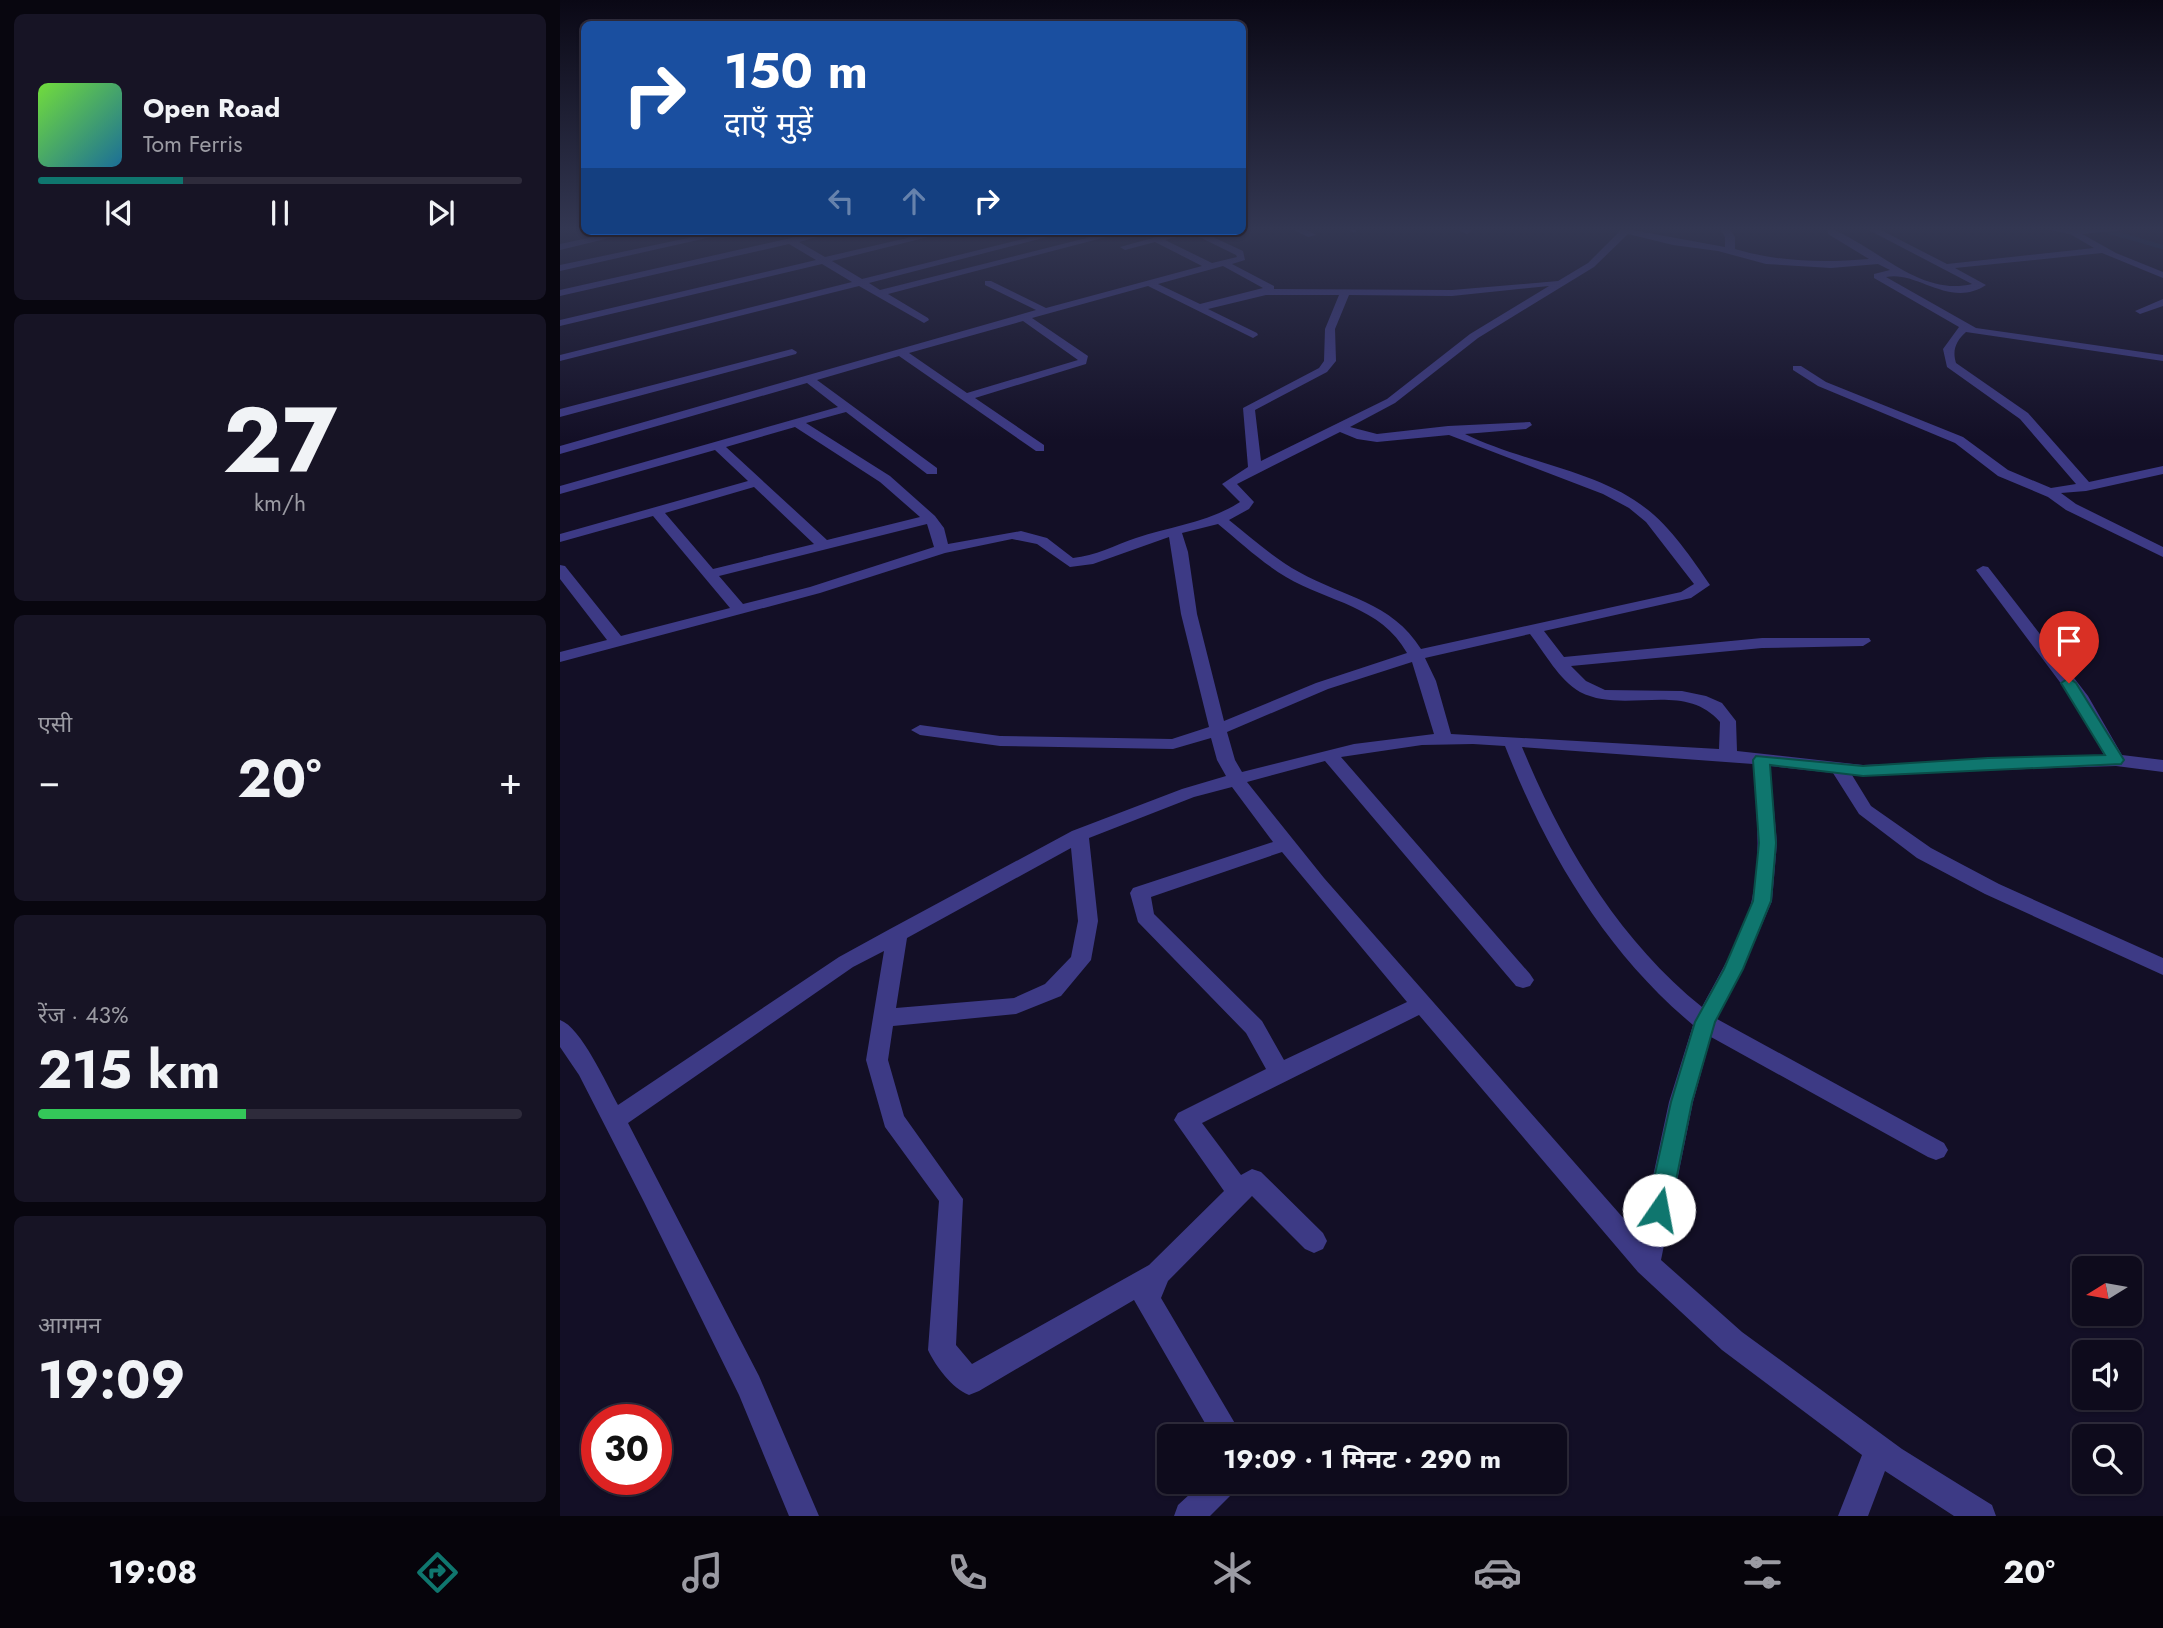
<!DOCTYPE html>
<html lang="hi">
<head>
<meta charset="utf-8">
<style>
	body { margin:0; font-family:Jost,"Noto Sans Devanagari",sans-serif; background:#171425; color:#f1f3f6; height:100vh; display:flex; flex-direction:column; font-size:26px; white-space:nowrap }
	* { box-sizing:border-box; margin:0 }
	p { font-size:23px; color:#9b9ba3 }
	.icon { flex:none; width:38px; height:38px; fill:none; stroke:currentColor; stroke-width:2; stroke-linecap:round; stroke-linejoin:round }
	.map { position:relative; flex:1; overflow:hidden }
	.sheet { display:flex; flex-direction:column; gap:14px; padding:14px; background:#08060f; width:560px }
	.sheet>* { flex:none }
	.banner { position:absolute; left:21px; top:21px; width:665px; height:214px; border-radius:10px; box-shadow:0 2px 5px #0004,0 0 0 2px #2e2b3b; background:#1a4fa0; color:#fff; overflow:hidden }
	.needle { width:46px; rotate:259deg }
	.buttons { position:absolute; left:1512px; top:1256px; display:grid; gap:14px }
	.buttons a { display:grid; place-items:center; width:70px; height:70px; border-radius:10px; background:#0e0b1c; box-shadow:0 2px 5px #0004,0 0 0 2px #2e2b3b; font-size:35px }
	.speed { position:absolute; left:21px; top:1404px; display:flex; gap:14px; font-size:35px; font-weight:700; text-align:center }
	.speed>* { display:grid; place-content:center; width:91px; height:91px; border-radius:50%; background:#0e0b1c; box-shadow:0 2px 5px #0004,0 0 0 2px #2e2b3b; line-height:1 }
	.speed .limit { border:10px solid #d22; background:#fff; color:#111 }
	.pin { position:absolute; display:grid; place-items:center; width:60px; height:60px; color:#fff; margin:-72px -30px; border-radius:50% 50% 50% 0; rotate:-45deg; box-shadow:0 0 7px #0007 }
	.pin .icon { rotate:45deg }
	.me { position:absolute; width:77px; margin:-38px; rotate:12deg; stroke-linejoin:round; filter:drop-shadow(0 0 5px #0008) }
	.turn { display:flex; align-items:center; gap:24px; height:147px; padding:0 28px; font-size:32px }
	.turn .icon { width:91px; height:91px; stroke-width:2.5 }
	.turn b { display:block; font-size:49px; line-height:60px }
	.lanes { display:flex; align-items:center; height:66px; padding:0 28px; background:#0003; justify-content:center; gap:35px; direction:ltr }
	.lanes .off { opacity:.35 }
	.big { font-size:52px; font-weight:700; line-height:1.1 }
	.sheet .widget { flex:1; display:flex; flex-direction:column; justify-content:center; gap:10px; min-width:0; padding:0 24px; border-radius:10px; background:#171425 }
	.sheet .dial { align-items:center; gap:0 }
	.dial b { font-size:91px; line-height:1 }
	.song { display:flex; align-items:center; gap:21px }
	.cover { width:84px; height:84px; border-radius:10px; background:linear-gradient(135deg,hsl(100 70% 55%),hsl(200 70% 35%)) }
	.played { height:7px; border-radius:4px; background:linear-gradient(90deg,#0f766e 30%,#2e2b3b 30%) }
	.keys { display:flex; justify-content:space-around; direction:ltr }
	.heat { display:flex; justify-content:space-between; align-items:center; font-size:38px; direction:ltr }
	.charge { height:10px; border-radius:5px; background:linear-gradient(90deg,#34c759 43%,#2e2b3b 0) }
	.trip { position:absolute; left:597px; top:1424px; width:410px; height:70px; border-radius:10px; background:#0e0b1c; box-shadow:0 2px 5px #0004,0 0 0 2px #2e2b3b; font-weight:700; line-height:70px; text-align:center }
	.tabs { display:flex; height:112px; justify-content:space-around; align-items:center; background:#06040b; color:#9b9ba3 }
	.tabs .icon { width:49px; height:49px }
	.tabs .active { color:#0f766e }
	.tabs b { font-size:32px; color:#f1f3f6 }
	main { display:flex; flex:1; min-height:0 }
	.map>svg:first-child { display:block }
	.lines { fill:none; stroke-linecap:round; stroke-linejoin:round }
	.stream { stroke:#0c2248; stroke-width:4.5 }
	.minor { fill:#3d3a85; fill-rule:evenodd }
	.route { fill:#0f766e; stroke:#0a4d48; stroke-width:2 }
</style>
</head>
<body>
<main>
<section class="sheet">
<div class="widget">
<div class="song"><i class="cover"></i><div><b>Open Road</b><p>Tom Ferris</p></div></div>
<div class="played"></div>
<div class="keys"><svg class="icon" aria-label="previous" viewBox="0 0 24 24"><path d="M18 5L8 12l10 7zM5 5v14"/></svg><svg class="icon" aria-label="pause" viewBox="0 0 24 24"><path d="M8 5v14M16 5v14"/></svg><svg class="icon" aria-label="next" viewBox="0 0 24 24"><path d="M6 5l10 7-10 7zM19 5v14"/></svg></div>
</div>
<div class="widget dial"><b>27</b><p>km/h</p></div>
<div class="widget"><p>एसी</p>
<div class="heat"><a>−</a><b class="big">20°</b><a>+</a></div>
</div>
<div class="widget"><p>रेंज · 43%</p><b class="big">215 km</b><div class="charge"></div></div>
<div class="widget"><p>आगमन</p><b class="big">19:09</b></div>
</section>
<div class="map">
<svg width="1603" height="1516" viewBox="0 0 1603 1516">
	<rect width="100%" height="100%" fill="#130f26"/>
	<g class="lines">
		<path class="stream" d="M 1540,229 L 1603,247"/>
		<path class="minor" d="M 728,227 L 741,227 L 756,235 L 748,237 Z
			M 790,227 L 799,227 L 794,233 L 790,230 Z
			M 892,227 L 905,227 L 911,231 L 907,234 Z
			M 1064,227 L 1074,227 L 1072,230 L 1165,247 L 1165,237 L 1159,227 L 1168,227 L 1175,237 L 1175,249 C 1219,262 1263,263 1309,259 L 1268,234 L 1268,230 L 1271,229 C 1316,246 1360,297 1412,284 L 1303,227 L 1315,227 L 1387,264 L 1534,248 L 1510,234 L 1476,227 L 1597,227 L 1522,234 L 1556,253 L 1603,272 L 1603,278 L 1542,253 L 1395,268 L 1426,285 C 1390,309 1357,270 1326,277 L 1416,328 L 1603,355 L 1603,361 L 1406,332 C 1396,341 1392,350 1396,363 L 1468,413 L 1529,482 L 1603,466 L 1603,474 L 1526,491 L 1501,493 L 1516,504 L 1603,547 L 1603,557 L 1506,510 L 1488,497 L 1438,476 L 1395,443 L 1258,386 L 1233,370 L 1233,366 L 1241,366 L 1266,382 L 1403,437 L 1448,470 L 1491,488 L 1516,484 L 1460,419 L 1387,367 L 1383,349 L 1399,327 L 1314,278 L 1314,274 L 1330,270 L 1318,264 L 1271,268 L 1206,264 L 1158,251 L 1113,245 L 1068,234 L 1034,267 L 918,338 L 835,403 L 790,427 L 817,434 L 888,426 L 970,422 L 972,425 L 966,429 L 905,434 C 957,460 1035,471 1080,504 C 1108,523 1131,557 1150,585 L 1131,598 L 984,631 L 1004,657 L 1202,638 L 1309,638 L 1311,641 L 1303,646 L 1202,648 L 1011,666 L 1026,681 L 1045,690 L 1122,691 L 1146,696 L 1162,703 L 1176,721 L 1177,751 L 1303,765 L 1544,755 L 1514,701 L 1416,570 L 1423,566 L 1428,567 L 1528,696 L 1562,755 L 1603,760 L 1603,772 L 1556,766 L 1292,775 L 1311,806 L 1371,848 L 1439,884 L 1603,958 L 1603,975 L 1425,894 L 1357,858 L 1299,814 L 1273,773 L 1210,766 L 1217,843 L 1212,901 L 1183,969 L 1157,1019 L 1384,1143 L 1388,1150 L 1384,1157 L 1376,1160 L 1368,1157 L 1151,1037 L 1133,1102 L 1101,1260 L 1182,1332 L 1342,1449 L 1432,1505 L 1436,1516 L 1394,1516 L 1325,1471 L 1308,1516 L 1278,1516 L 1302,1455 L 1162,1350 L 1078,1272 L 859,1015 L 642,1123 L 681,1175 L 692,1169 L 701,1172 L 763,1233 L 767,1241 L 763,1249 L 754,1253 L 745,1249 L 692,1196 L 608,1281 L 601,1298 L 683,1437 L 653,1437 L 574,1300 L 419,1391 L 409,1395 C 392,1388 376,1367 368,1350 L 379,1201 L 325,1127 L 306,1060 L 324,951 L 293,967 L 68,1123 L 199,1376 L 259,1516 L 229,1516 L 179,1395 L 84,1202 L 19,1075 L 0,1047 L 0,1020 C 21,1027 47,1085 58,1105 L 279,957 L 330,929 L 512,831 L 622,789 L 666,776 L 657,760 L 651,738 L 613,749 L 440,746 L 360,735 L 351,730 L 360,725 L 440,736 L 612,739 L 649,727 L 621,614 L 609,537 L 533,564 L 510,567 L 477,544 L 452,539 L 385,553 L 260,593 L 0,662 L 0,652 L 47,640 L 0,579 L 0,565 L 5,566 L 61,636 L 170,608 L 93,516 L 0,542 L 0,534 L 188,481 L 155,450 L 0,494 L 0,486 L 278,407 L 247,383 L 0,454 L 0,446 L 476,310 L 425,285 L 425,281 L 431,281 L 486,308 L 642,266 L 595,242 L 565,250 L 560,247 L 618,231 L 640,231 L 683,251 L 685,260 L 672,264 L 714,286 L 714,289 L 892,290 L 998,281 L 1028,263 ZM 631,233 L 676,255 L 677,257 L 652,263 L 605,240 ZM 663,266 L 703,288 L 640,304 L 598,284 ZM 588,286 L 693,338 L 698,335 L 697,333 L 648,309 L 706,295 L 779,295 L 765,329 L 764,361 L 759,368 L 683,408 L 688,467 L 662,484 L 680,502 C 648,523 611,526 576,538 C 555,545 535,556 513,558 L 487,538 L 461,531 L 388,544 L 384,528 L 375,516 L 330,476 L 246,423 L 286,412 L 367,474 L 377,474 L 377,468 L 257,380 L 339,356 L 476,451 L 484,451 L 484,445 L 415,398 L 526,364 L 528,356 L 472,318 ZM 989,286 L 910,334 L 827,399 L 701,461 L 695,410 L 767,372 L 776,361 L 775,329 L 789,295 L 892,296 ZM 463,321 L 518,360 L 407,393 L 349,353 ZM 235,427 L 320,482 L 360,517 L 267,540 L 166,447 ZM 780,432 L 797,439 L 817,442 L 889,435 L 1043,494 L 1069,508 L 1086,522 L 1134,584 L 1121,592 L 861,649 C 832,602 783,597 739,572 C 713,558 692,538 669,520 L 689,509 L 694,502 L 677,484 L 679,483 ZM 194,487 L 254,544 L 153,569 L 105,513 ZM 367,524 L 374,547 L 250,587 L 183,604 L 159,576 ZM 658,524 C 680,542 701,562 726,577 C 768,602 821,606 847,653 L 756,683 L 664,721 L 637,614 L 628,552 L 622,533 ZM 970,634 C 985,653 999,680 1020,692 C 1065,715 1124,680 1160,722 L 1159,749 L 891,734 L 876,681 L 865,658 ZM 852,662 L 874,734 L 794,744 L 682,772 L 675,760 L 667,732 L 768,689 ZM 913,744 L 945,746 C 987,853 1045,951 1133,1025 L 1109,1102 L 1080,1237 L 764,878 L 687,782 L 765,761 L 956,986 L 963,988 L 970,986 L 974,980 L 970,974 L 781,757 L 862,745 ZM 962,747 L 1193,764 C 1196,809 1202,854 1192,899 C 1186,929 1157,979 1142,1007 C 1058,939 1003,846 962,747 ZM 672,787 L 713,842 L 573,888 L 570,893 L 578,922 L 686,1033 L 706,1069 L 618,1113 L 614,1120 L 664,1191 L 589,1265 L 412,1364 L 396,1345 L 403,1199 L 344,1116 L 328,1060 L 333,1026 L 456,1014 L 501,996 L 531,960 L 538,921 L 529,838 L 634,797 ZM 511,848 L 518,921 L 511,957 L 485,984 L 454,998 L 336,1008 L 347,938 ZM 722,852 L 847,1002 L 724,1060 L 702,1021 L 594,914 L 591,897 Z
			M 61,231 L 78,231 L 0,250 L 0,244 Z
			M 161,231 L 178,231 L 0,271 L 0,265 Z
			M 262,231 L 278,231 L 239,242 L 265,257 L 377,231 L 392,231 L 272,261 L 302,279 L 495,231 L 510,231 L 309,283 L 320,290 L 554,231 L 569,231 L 328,294 L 368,318 L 369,320 L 364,323 L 299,286 L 0,361 L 0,355 L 292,282 L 262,264 L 0,326 L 0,320 L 256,260 L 229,244 L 0,296 L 0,290 Z
			M 1603,299 L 1603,306 L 1580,314 L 1575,311 Z
			M 232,349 L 237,352 L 236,354 L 0,417 L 0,409 Z
			M 643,1482 L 678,1482 L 674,1492 L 650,1516 L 614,1516 L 618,1505 Z"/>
	</g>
	<linearGradient id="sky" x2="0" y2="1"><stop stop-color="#0a0815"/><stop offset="0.52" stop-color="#333752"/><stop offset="1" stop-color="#333752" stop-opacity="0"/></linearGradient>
	<rect width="1603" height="440" fill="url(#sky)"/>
	<path class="route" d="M 1509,678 L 1516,683 L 1564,760 L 1561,764 L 1303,776 L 1210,765 L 1216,843 L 1211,901 L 1183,969 L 1155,1022 L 1132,1102 L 1110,1210 L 1107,1217 L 1099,1220 L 1091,1217 L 1087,1210 L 1111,1102 L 1135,1022 L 1164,969 L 1193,901 L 1199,843 L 1193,760 L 1196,756 L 1303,766 L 1428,758 L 1545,755 L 1501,683 Z"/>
</svg>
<div class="buttons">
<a><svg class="needle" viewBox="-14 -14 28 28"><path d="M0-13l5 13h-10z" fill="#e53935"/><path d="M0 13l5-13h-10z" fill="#9b9ba3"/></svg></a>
<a><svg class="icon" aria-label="sound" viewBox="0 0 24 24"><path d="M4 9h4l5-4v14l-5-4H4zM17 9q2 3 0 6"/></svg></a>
<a><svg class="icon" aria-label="search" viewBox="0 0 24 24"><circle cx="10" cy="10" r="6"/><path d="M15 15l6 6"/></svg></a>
</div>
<div class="speed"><div class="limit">30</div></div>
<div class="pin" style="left:1509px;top:683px;background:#d93025"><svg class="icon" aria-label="arrive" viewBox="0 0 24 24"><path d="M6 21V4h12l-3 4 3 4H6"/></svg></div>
<svg class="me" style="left:1099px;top:1210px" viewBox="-20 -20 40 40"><circle r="19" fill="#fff"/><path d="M0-13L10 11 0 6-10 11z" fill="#0f766e"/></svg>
<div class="trip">19:09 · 1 मिनट · 290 m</div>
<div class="banner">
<div class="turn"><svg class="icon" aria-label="right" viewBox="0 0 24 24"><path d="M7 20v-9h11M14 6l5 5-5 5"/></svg><div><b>150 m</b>दाएँ मुड़ें</div></div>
<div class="lanes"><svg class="icon off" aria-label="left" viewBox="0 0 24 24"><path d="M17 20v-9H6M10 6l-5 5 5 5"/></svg><svg class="icon off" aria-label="ahead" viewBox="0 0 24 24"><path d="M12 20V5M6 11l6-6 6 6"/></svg><svg class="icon" aria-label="right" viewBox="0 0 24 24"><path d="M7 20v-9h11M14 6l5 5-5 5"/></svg></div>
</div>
</div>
</main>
<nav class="tabs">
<b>19:08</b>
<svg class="icon active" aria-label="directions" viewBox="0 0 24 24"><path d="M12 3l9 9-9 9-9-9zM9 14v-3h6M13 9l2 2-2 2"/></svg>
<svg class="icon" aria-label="music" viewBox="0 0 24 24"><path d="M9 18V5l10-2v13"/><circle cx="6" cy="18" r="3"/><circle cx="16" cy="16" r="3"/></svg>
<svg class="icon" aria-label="phone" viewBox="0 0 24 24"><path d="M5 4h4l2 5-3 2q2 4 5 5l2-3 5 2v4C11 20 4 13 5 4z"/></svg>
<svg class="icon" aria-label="climate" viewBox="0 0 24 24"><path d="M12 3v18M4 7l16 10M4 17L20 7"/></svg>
<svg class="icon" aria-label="car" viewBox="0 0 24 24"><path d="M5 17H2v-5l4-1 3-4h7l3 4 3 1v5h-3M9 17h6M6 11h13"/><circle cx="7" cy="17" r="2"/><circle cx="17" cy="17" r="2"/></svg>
<svg class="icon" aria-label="filters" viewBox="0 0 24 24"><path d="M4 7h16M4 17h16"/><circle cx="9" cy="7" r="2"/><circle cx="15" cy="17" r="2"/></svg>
<b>20°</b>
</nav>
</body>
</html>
